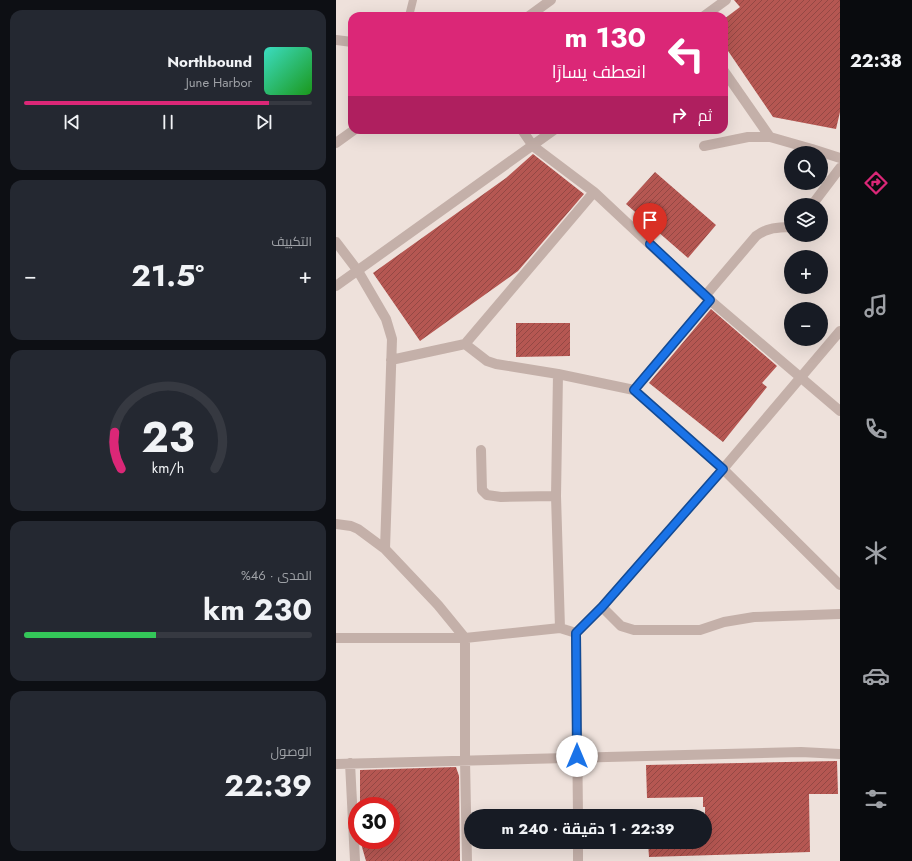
<!DOCTYPE html>
<html lang="ar">
<head>
<meta charset="utf-8">
<style>
	body { margin:0; font-family:Jost,Cairo,sans-serif; background:#242831; color:#f1f3f6; direction:rtl; height:100vh; display:flex; flex-direction:column; font-size:15px; white-space:nowrap }
	* { box-sizing:border-box; margin:0 }
	p { font-size:13px; color:#9ea1a6 }
	.icon { flex:none; width:22px; height:22px; fill:none; stroke:currentColor; stroke-width:2; stroke-linecap:round; stroke-linejoin:round }
	.map { position:relative; flex:1; overflow:hidden; direction:ltr }
	.sheet { display:flex; flex-direction:column; gap:10px; padding:10px; background:#0d0f14; width:336px }
	.sheet>* { flex:none }
	.guide { position:absolute; left:12px; top:12px; width:380px; height:122px; border-radius:12px; box-shadow:0 4px 16px #0002; direction:rtl; background:#db2777; color:#fff; overflow:hidden }
	.controls { position:absolute; left:448px; top:146px; display:grid; gap:8px }
	.controls a { display:grid; place-items:center; width:44px; height:44px; border-radius:50%; background:#171b24; box-shadow:0 4px 16px #0002; font-size:20px }
	.speed { position:absolute; left:12px; top:797px; display:flex; gap:8px; font-size:20px; font-weight:700; text-align:center }
	.speed>* { display:grid; place-content:center; width:52px; height:52px; border-radius:50%; background:#171b24; box-shadow:0 4px 16px #0002; line-height:1 }
	.speed .limit { border:6px solid #d22; background:#fff; color:#111 }
	.pin { position:absolute; display:grid; place-items:center; width:34px; height:34px; color:#fff; margin:-41px -17px; border-radius:50% 50% 50% 0; rotate:-45deg; box-shadow:0 0 4px #0007 }
	.pin .icon { rotate:45deg }
	.me { position:absolute; width:44px; margin:-22px; rotate:0deg; stroke-linejoin:round; filter:drop-shadow(0 0 3px #0008) }
	.turn { display:flex; align-items:center; gap:14px; height:84px; padding:0 16px; font-size:18px }
	.turn .icon { width:52px; height:52px; stroke-width:2.5 }
	.turn b { display:block; font-size:28px; line-height:34px }
	.then { display:flex; align-items:center; height:38px; padding:0 16px; background:#0003; gap:8px; font-size:15px }
	.big { font-size:30px; font-weight:700; line-height:1.1 }
	.sheet .card { flex:1; display:flex; flex-direction:column; justify-content:center; gap:6px; min-width:0; padding:0 14px; border-radius:12px; background:#242831 }
	.sheet .dial { align-items:center; gap:0 }
	.dial svg { height:104px; overflow:visible; fill:none; stroke:#363941; stroke-width:7; stroke-linecap:round; text-anchor:middle }
	.dial text { fill:#f1f3f6; stroke:none }
	.song { display:flex; align-items:center; gap:12px }
	.cover { width:48px; height:48px; border-radius:6px; background:linear-gradient(135deg,hsl(170 70% 55%),hsl(120 70% 35%)) }
	.played { height:4px; border-radius:2px; background:linear-gradient(90deg,#db2777 85%,#363941 85%) }
	.keys { display:flex; justify-content:space-around; direction:ltr }
	.heat { display:flex; justify-content:space-between; align-items:center; font-size:22px; direction:ltr }
	.charge { height:6px; border-radius:3px; background:linear-gradient(90deg,#34c759 46%,#363941 0) }
	.trip { position:absolute; left:128px; top:809px; width:248px; height:40px; border-radius:20px; background:#171b24; box-shadow:0 4px 16px #0002; font-weight:700; line-height:40px; text-align:center; direction:rtl }
	main { display:flex; flex:1; min-height:0 }
	.tabs { display:flex; flex-direction:column; width:72px; justify-content:space-around; align-items:center; background:#090b0e; color:#9ea1a6 }
	.tabs .icon { width:28px; height:28px }
	.tabs .selected { color:#db2777 }
	.tabs b { font-size:18px; color:#f1f3f6 }
	.map>svg:first-child { display:block }
	.building { fill:url(#building-hatch) }
	.lines { fill:none; stroke-linecap:round; stroke-linejoin:round }
	.service { stroke:#c4b0a9; stroke-width:8 }
	.minor { stroke:#c4b0a9; stroke-width:10 }
	.tertiary { stroke:#c4b0a9; stroke-width:10 }
	.route-casing { stroke:#114b97; stroke-width:10 }
	.route { stroke:#1a73e8; stroke-width:7 }
</style>
</head>
<body>
<main>
<nav class="tabs">
<b>22:38</b>
<svg class="icon selected" aria-label="directions" viewBox="0 0 24 24"><path d="M12 3l9 9-9 9-9-9zM9 14v-3h6M13 9l2 2-2 2"/></svg>
<svg class="icon" aria-label="music" viewBox="0 0 24 24"><path d="M9 18V5l10-2v13"/><circle cx="6" cy="18" r="3"/><circle cx="16" cy="16" r="3"/></svg>
<svg class="icon" aria-label="phone" viewBox="0 0 24 24"><path d="M5 4h4l2 5-3 2q2 4 5 5l2-3 5 2v4C11 20 4 13 5 4z"/></svg>
<svg class="icon" aria-label="climate" viewBox="0 0 24 24"><path d="M12 3v18M4 7l16 10M4 17L20 7"/></svg>
<svg class="icon" aria-label="car" viewBox="0 0 24 24"><path d="M5 17H2v-5l4-1 3-4h7l3 4 3 1v5h-3M9 17h6M6 11h13"/><circle cx="7" cy="17" r="2"/><circle cx="17" cy="17" r="2"/></svg>
<svg class="icon" aria-label="filters" viewBox="0 0 24 24"><path d="M4 7h16M4 17h16"/><circle cx="9" cy="7" r="2"/><circle cx="15" cy="17" r="2"/></svg>
</nav>
<div class="map">
<svg width="504" height="861" viewBox="0 0 504 861">
	<defs>
		<pattern id="building-hatch" width="6" height="6" patternUnits="userSpaceOnUse"><rect width="6" height="6" fill="#b55752"/><path d="M-1 1l2-2M0 6l6-6M5 7l2-2" fill="none" stroke="#944844"/></pattern>
	</defs>
	<rect width="100%" height="100%" fill="#eee1db"/>
	<path class="building" d="M 398,0 L 504,0 L 504,112 L 500,129 L 437,117 L 388,45 L 388,19 L 404,7 Z
		M 197,154 L 248,194 L 182,271 L 84,341 L 37,273 L 170,178 Z
		M 319,172 L 380,225 L 352,258 L 290,204 Z
		M 375,309 L 441,366 L 426,383 L 431,387 L 387,442 L 313,383 Z
		M 180,323 L 234,323 L 234,356 L 180,357 Z
		M 501,761 L 502,794 L 473,794 L 474,852 L 313,857 L 312,842 L 369,842 L 369,807 L 367,807 L 367,797 L 311,798 L 310,765 Z
		M 120,767 L 123,776 L 124,861 L 30,861 L 24,840 L 55,840 L 55,806 L 24,806 L 24,770 Z"/>
	<g class="lines">
		<path class="service" d="M 73,16 L 77,0"/>
		<path class="minor" d="M 193,16 L 215,0
			M 0,40 L 16,42
			M 388,71 L 434,137
			M 186,130 L 197,146 L 258,192 L 369,296 L 504,411
			M 0,143 L 18,130
			M 368,146 L 412,137 L 434,137 L 476,149 L 504,158
			M 476,205 L 504,168
			M 0,242 L 22,271 L 50,319 L 56,339 L 49,549
			M 369,296 L 420,236 C 432,227 441,228 455,227
			M 129,344 L 151,361 L 160,364 L 222,374 L 220,496 L 224,628
			M 55,360 L 129,344 L 258,192
			M 222,374 L 298,390 L 374,300
			M 298,390 L 387,469 L 504,585
			M 145,450 L 146,490 L 151,495 L 165,497 L 220,496
			M 0,524 L 15,526 L 22,529 L 49,549 L 102,605 L 129,638 L 129,760 L 131,861
			M 266,607 L 285,626 L 298,630 L 364,630 L 388,622 L 418,617 L 504,614
			M 240,633 L 242,816
			M 0,638 L 129,638 L 224,628 L 240,633 L 266,607 L 387,469 L 504,331
			M 14,763 L 19,861
			M 0,764 L 465,752 L 504,754
			M 242,842 L 242,861"/>
		<path class="tertiary" d="M 368,16 L 390,0
			M 0,286 L 218,130"/>
	</g>
	<g class="lines">
		<g class="route-casing">
			<path id="route" d="M 241,756 L 240,633 L 266,607 L 387,469 L 298,390 L 374,300 L 314,244"/>
		</g>
		<use href="#route" class="route"/>
	</g>
</svg>
<div class="controls">
<a><svg class="icon" aria-label="search" viewBox="0 0 24 24"><circle cx="10" cy="10" r="6"/><path d="M15 15l6 6"/></svg></a>
<a><svg class="icon" aria-label="layers" viewBox="0 0 24 24"><path d="M12 4l9 5-9 5-9-5zM3 14l9 5 9-5"/></svg></a>
<a>+</a>
<a>−</a>
</div>
<div class="speed"><div class="limit">30</div></div>
<div class="pin" style="left:314px;top:244px;background:#d93025"><svg class="icon" aria-label="arrive" viewBox="0 0 24 24"><path d="M6 21V4h12l-3 4 3 4H6"/></svg></div>
<svg class="me" style="left:241px;top:756px" viewBox="-20 -20 40 40"><circle r="19" fill="#fff"/><path d="M0-13L10 11 0 6-10 11z" fill="#1a73e8"/></svg>
<div class="trip">22:39 · 1 دقيقة · 240 m</div>
<div class="guide">
<div class="turn"><svg class="icon" aria-label="left" viewBox="0 0 24 24"><path d="M17 20v-9H6M10 6l-5 5 5 5"/></svg><div><b>130 m</b>انعطف يسارًا</div></div>
<div class="then">ثم<svg class="icon" aria-label="right" viewBox="0 0 24 24"><path d="M7 20v-9h11M14 6l5 5-5 5"/></svg></div>
</div>
</div>
<section class="sheet">
<div class="card">
<div class="song"><i class="cover"></i><div><b>Northbound</b><p>June Harbor</p></div></div>
<div class="played"></div>
<div class="keys"><svg class="icon" aria-label="previous" viewBox="0 0 24 24"><path d="M18 5L8 12l10 7zM5 5v14"/></svg><svg class="icon" aria-label="pause" viewBox="0 0 24 24"><path d="M8 5v14M16 5v14"/></svg><svg class="icon" aria-label="next" viewBox="0 0 24 24"><path d="M6 5l10 7-10 7zM19 5v14"/></svg></div>
</div>
<div class="card"><p>التكييف</p>
<div class="heat"><a>−</a><b class="big">21.5°</b><a>+</a></div>
</div>
<div class="card dial"><svg viewBox="0 0 100 80">
<path d="M14 69A42 42 0 1 1 86 69"/>
<path d="M14 69A42 42 0 0 1 9 41" stroke="#db2777"/>
<text x="50" y="56" font-size="32" font-weight="700">23</text>
<text x="50" y="72" font-size="11">km/h</text>
</svg></div>
<div class="card"><p>المدى · 46%</p><b class="big">230 km</b><div class="charge"></div></div>
<div class="card"><p>الوصول</p><b class="big">22:39</b></div>
</section>
</main>
</body>
</html>
